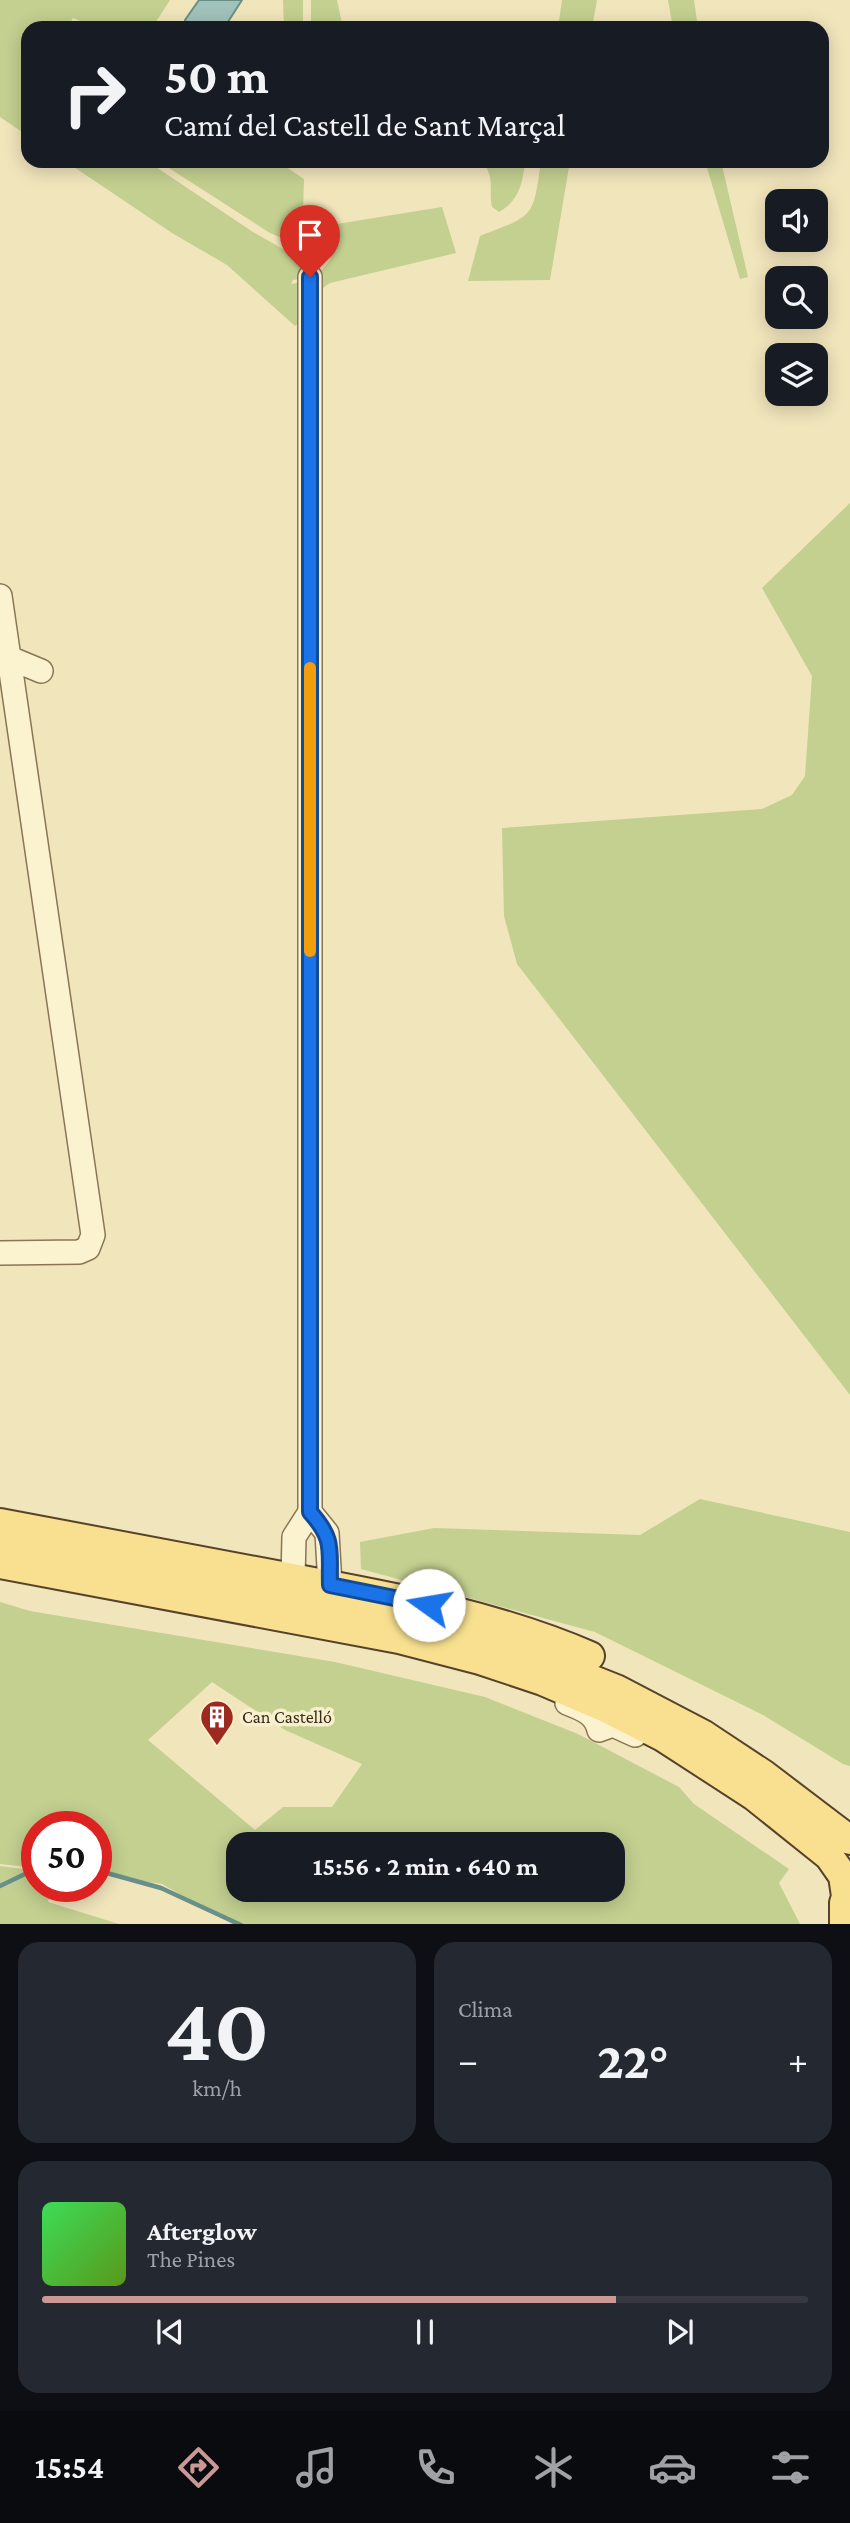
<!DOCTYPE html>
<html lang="es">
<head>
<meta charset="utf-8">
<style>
	body { margin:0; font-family:"Crimson Pro",serif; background:#242831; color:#f1f3f6; height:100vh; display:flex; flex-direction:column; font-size:26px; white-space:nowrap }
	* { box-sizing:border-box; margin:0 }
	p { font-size:23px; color:#9ea1a6 }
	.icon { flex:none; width:38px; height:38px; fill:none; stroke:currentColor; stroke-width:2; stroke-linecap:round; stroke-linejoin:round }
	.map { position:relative; height:1924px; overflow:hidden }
	.side { display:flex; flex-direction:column; gap:18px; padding:18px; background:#0d0f14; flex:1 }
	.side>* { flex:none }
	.hud { position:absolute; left:21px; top:21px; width:808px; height:147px; border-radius:21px; box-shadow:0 4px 18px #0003; background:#171b24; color:#f1f3f6; overflow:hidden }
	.fabs { position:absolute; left:765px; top:189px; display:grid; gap:14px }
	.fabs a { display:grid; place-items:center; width:63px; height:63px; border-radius:14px; background:#171b24; box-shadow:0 4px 18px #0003; font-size:35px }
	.speed { position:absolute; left:21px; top:1811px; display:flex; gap:14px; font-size:35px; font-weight:700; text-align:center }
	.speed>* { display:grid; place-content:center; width:91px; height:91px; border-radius:50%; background:#171b24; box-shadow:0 4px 18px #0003; line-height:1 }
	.speed .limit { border:10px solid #d22; background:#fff; color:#111 }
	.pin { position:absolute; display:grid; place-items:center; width:60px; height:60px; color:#fff; margin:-72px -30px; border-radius:50% 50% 50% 0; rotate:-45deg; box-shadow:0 0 7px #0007 }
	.pin .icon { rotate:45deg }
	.me { position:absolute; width:77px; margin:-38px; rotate:283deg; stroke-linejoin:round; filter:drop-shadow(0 0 5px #0008) }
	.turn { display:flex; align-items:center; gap:24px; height:147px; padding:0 28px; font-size:32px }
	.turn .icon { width:91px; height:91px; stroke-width:2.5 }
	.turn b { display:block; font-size:49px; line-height:60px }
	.big { font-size:52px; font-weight:700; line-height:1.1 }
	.side .tile { flex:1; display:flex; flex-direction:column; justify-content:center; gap:10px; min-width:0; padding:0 24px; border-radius:21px; background:#242831 }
	.side .dial { align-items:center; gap:0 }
	.dial b { font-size:91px; line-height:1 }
	.song { display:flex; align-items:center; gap:21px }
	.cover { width:84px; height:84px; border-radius:10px; background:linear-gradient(135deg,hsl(130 70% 55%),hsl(90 70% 35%)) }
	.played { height:7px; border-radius:4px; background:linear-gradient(90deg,#cc9896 75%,#363941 75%) }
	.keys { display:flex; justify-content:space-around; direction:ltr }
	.heat { display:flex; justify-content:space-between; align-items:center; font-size:38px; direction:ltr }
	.side .tiles { flex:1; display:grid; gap:18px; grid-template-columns:1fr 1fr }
	.tile:last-child { grid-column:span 2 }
	.trip { position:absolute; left:226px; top:1832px; width:399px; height:70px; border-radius:21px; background:#171b24; box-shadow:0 4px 18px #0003; font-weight:700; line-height:70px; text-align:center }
	.tab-bar { display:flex; height:112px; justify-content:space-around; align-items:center; background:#090b0e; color:#9ea1a6 }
	.tab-bar .icon { width:49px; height:49px }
	.tab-bar .active { color:#cc9896 }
	.tab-bar b { font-size:32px; color:#f1f3f6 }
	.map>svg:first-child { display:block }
	.green { fill:#c3d090; fill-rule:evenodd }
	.water { fill:#a1c2bb; stroke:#689089; stroke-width:2 }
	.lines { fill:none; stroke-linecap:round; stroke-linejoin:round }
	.stream { stroke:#689089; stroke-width:4.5 }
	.minor-casing { stroke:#8a7555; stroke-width:26 }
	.major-casing { stroke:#57422a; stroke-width:32 }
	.minor { stroke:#fbf2d0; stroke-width:23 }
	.major { stroke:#f8e090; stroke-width:28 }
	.route-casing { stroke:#114b97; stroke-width:18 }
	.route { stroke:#1a73e8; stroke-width:12 }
	.slow { stroke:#f59e0b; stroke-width:12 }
	.labels { text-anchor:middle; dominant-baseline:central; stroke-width:7; stroke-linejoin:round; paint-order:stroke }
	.poi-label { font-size:18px; fill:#382b1b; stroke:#f8efcd; text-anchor:start }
</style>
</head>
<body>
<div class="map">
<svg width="850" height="1925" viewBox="0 0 850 1925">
	<rect width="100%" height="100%" fill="#f1e5bc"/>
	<path class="green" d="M 0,0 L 170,0 L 152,28 L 97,28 L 73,18 L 69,25 L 75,28 L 28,28 L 28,136 L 0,117 Z
		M 283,0 L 303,0 L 303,28 L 284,28 Z
		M 311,0 L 337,0 L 343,28 L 311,28 Z
		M 562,0 L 597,0 L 592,28 L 558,28 Z
		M 668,0 L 694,0 L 698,28 L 673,28 Z
		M 65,161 L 147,161 L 253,232 L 304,261 L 304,278 L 293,280 L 291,284 L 314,280 L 330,260 L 337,224 L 442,207 L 456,253 L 330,283 C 312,293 311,315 295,326 L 227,265 L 172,233 Z
		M 158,161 L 277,161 L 304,179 L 302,247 L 270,233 Z
		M 482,161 L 525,161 C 523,183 519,201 499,212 L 492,207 C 488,188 496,179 482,161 Z
		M 541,161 L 570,161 L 550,280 L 468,281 L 480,236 C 534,215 533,219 541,161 Z
		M 705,161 L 721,161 L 748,277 L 740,279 Z
		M 850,503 L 850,1395 L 517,964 L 504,916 L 502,828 L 762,809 L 792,795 L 805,776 L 812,676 L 762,588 Z
		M 700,1499 L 850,1532 L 850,1766 L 843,1764 L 763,1715 L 595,1632 L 361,1569 L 360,1542 L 434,1528 L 640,1535 Z
		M 0,1602 L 30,1611 L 335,1662 L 485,1697 L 578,1734 L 679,1787 L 694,1804 L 789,1869 L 779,1883 L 800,1924 L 232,1924 L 162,1884 L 96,1874 L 96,1827 L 37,1827 L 37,1868 L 0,1864 ZM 212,1682 L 285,1730 L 362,1764 L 332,1807 L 283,1807 L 255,1830 L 148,1740 ZM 238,1844 L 612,1844 L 612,1890 L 238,1890 Z
		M 0,1866 L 37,1871 L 37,1886 L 52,1887 L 48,1902 L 119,1924 L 0,1924 Z"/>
	<path class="water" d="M 199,0 L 242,0 L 224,28 L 189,28 L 185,20 Z"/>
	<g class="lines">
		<path class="stream" d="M 96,1870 L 161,1888 L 241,1925
			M 0,1886 L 25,1874 L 37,1874"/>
		<g class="minor-casing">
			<path id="minor" d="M 0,596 L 93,1235 L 88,1248 L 79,1252 L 0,1253
				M 0,654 L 41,671
				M 310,1512 L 327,1533 L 330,1585
				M 293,1578 L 294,1537 L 310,1512 L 310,277
				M 567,1703 C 582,1709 595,1713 599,1730 L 613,1725 L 635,1735"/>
		</g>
		<g class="major-casing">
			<path id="major" d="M 0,1523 C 103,1542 206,1561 308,1581 C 404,1599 500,1617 590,1656
				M 0,1544 L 411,1621 L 523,1652 L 616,1689 L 704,1735 L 763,1774 L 850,1840
				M 0,1564 L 399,1639 L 480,1660 L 543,1681 L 604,1707 L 663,1737 L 754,1796 L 829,1856 L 843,1876 L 846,1896
				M 844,1925 L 844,1903 L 850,1884"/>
		</g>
		<use href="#minor" class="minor"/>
		<use href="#major" class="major"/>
	</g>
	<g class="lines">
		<g class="route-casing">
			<path id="route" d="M 310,277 L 310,1512 C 335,1540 329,1549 330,1585 L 429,1605"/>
		</g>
		<use href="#route" class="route"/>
		<path class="slow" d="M 310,951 L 310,668"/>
	</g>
	<defs>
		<g id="building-pin" transform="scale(1.75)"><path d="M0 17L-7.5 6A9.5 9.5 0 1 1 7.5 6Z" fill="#9e2920" stroke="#f8efcd"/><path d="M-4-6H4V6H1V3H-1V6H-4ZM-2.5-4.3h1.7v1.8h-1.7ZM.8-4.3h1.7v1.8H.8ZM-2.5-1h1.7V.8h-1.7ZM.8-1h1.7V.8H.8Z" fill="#fff"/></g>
	</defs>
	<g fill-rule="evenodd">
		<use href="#building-pin" x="217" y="1717"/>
	</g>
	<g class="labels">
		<g class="poi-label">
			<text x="242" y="1717">Can Castelló</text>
		</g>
	</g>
</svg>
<div class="fabs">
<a><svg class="icon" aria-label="sound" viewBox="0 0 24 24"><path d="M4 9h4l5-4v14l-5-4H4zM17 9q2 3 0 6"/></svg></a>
<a><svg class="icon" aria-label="search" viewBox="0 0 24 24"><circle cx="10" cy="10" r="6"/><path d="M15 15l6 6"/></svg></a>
<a><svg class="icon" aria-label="layers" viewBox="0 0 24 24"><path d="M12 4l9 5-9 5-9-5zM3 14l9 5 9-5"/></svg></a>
</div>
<div class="speed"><div class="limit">50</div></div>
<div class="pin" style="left:310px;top:277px;background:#d93025"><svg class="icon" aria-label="arrive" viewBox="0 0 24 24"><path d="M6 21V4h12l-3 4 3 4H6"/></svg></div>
<svg class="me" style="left:429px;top:1605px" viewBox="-20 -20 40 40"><circle r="19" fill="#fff"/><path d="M0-13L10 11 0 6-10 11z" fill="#1a73e8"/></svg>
<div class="trip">15:56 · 2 min · 640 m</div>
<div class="hud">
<div class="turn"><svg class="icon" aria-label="right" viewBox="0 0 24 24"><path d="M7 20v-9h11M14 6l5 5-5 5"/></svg><div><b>50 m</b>Camí del Castell de Sant Marçal</div></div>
</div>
</div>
<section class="side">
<div class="tiles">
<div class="tile dial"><b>40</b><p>km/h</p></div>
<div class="tile"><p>Clima</p>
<div class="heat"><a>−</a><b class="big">22°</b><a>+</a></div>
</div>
<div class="tile">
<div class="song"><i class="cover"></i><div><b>Afterglow</b><p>The Pines</p></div></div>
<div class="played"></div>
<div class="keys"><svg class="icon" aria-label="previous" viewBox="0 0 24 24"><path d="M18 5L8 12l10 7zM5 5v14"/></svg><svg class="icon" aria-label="pause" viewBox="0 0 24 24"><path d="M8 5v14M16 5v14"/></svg><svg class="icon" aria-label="next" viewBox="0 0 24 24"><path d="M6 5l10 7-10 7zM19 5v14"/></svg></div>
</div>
</div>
</section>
<nav class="tab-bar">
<b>15:54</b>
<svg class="icon active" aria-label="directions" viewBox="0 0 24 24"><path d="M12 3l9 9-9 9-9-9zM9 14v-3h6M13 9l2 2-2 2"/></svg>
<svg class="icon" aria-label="music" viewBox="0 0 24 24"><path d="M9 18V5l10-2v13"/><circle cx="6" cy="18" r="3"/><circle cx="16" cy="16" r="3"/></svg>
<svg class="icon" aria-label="phone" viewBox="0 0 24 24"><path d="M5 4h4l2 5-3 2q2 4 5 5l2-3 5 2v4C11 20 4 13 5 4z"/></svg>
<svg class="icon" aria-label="climate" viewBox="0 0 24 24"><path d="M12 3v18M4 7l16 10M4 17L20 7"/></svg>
<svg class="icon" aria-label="car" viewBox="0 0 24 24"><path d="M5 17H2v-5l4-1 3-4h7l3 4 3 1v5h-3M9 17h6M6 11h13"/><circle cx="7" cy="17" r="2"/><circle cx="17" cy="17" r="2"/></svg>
<svg class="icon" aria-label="filters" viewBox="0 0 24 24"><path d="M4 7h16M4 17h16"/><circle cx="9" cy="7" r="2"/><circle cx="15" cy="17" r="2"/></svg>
</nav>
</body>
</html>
